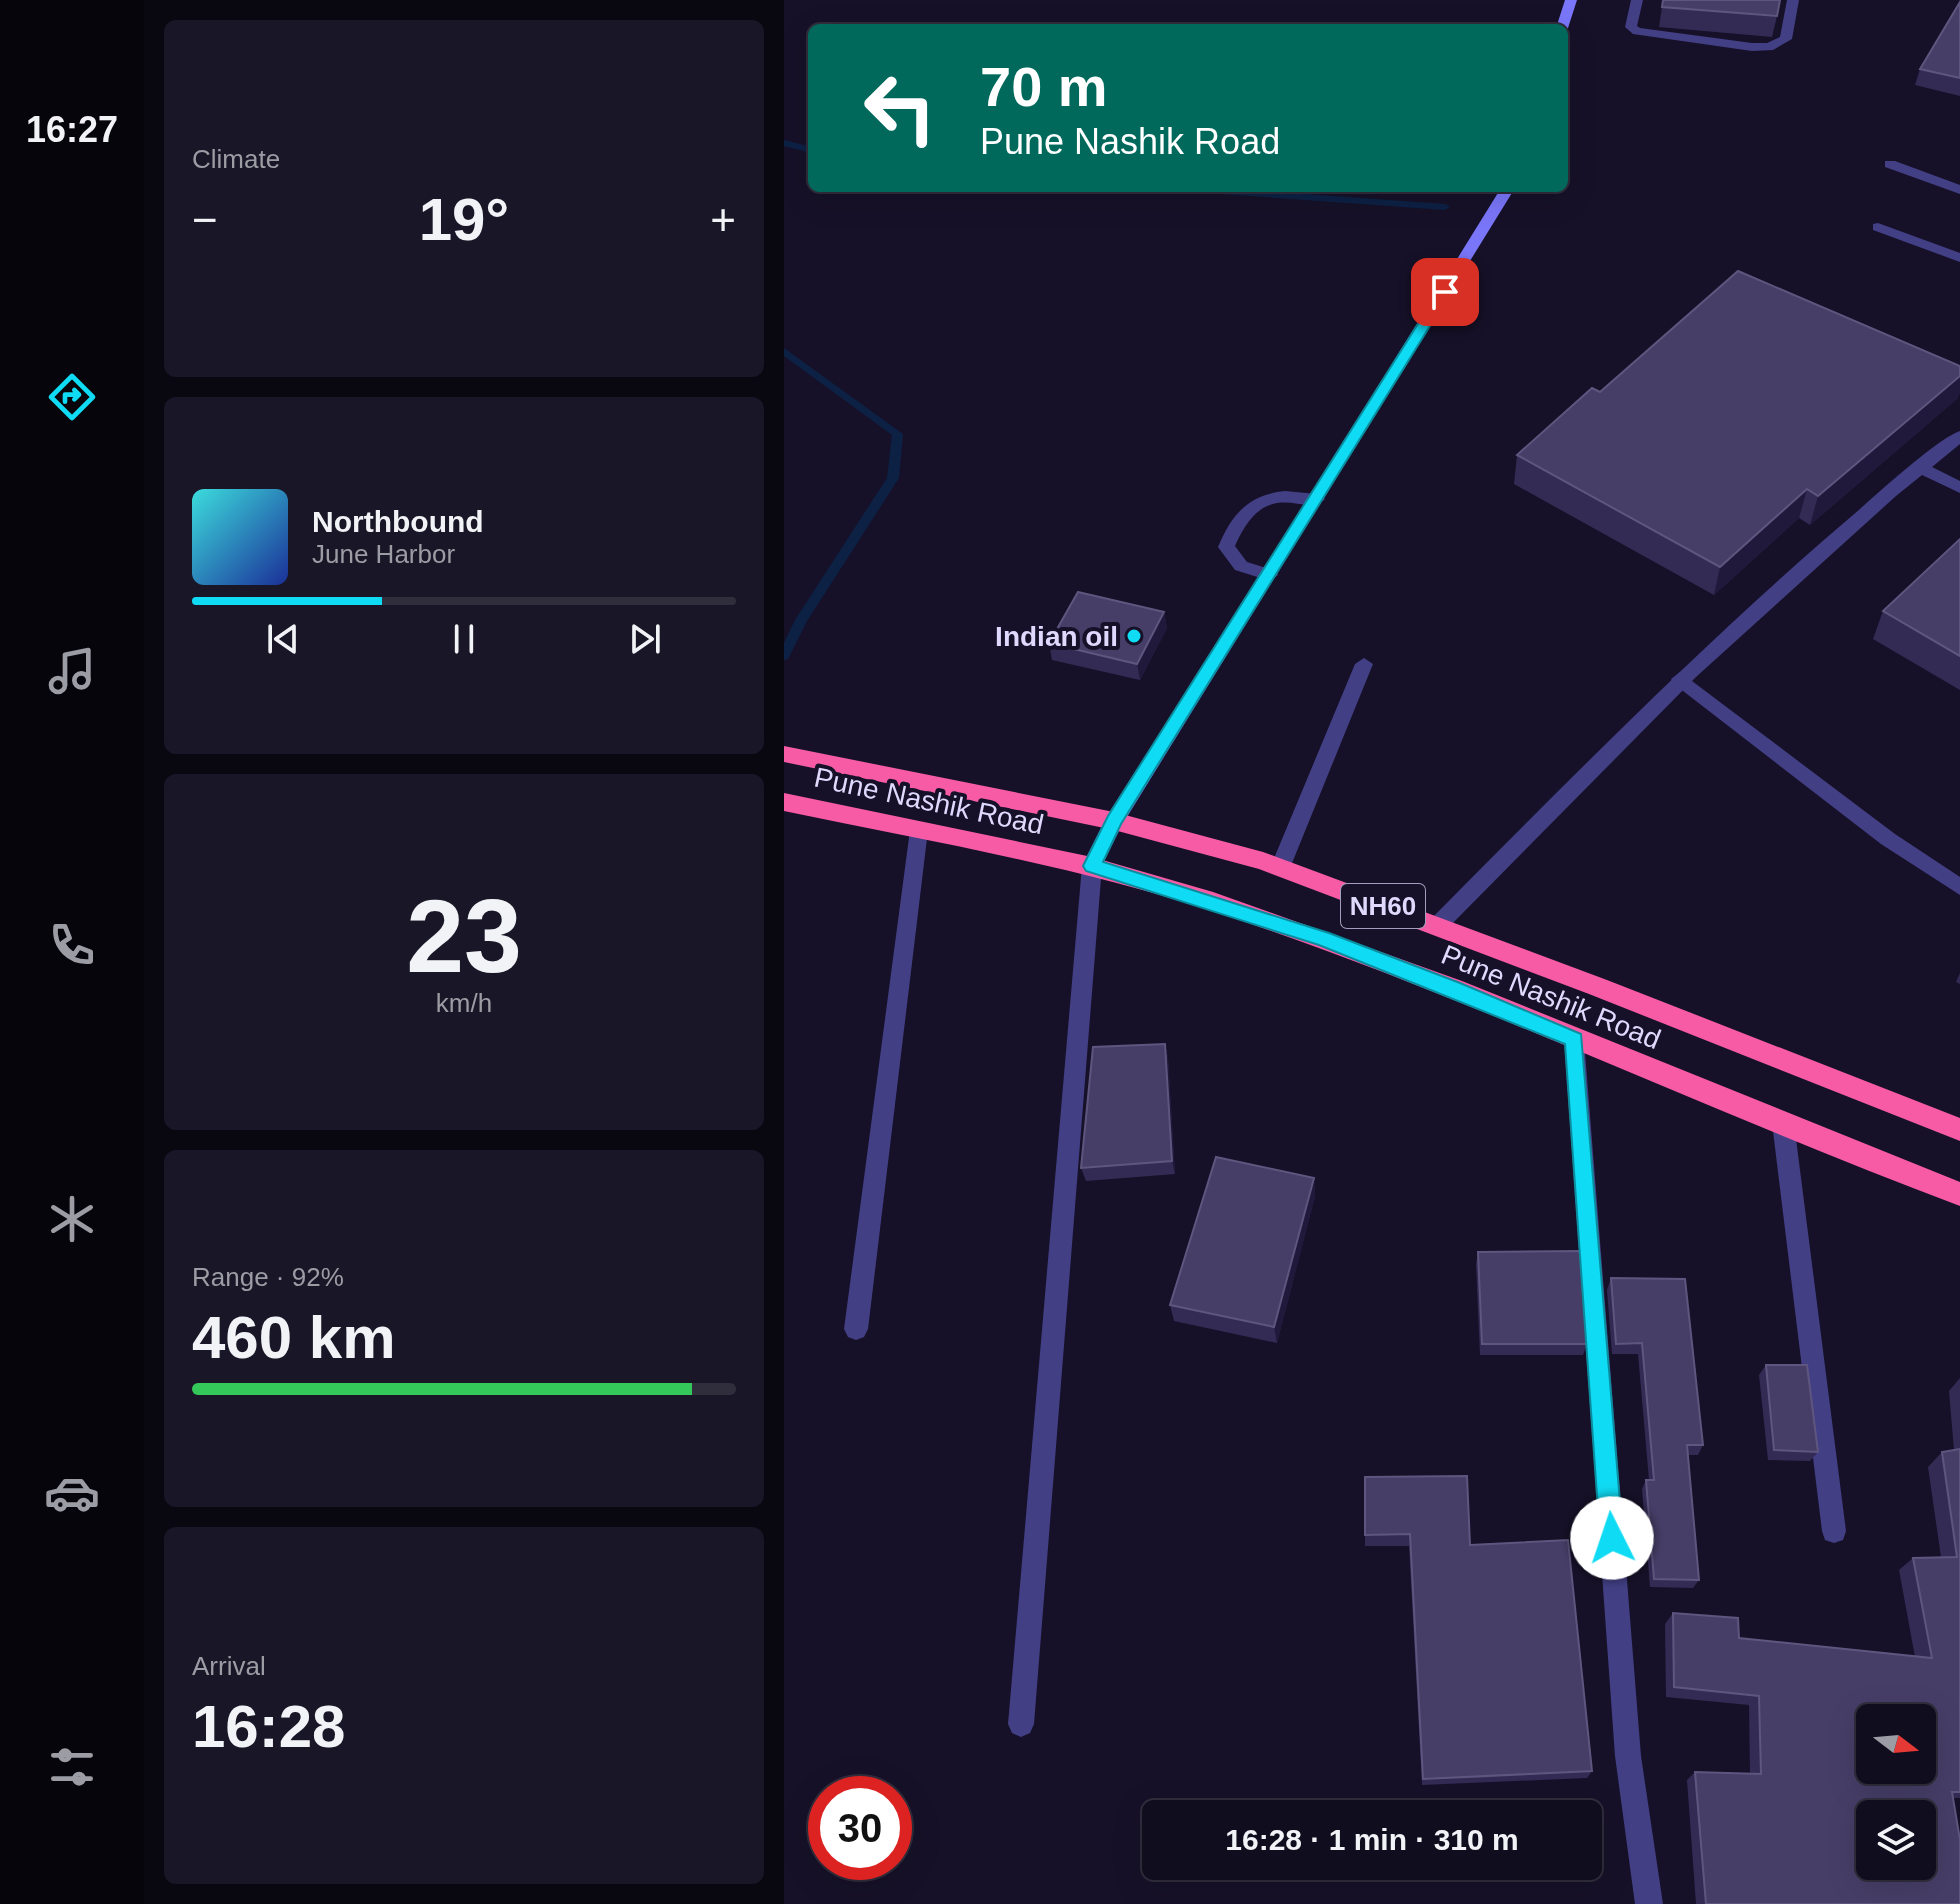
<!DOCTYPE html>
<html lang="en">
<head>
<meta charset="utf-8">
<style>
	body { margin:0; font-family:Helvetica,sans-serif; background:#191627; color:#f1f3f6; height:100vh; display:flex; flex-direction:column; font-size:30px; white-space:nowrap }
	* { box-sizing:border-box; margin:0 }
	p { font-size:26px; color:#9c9ca4 }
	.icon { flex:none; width:44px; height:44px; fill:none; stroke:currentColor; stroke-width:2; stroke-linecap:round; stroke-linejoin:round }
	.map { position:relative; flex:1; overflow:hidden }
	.sheet { display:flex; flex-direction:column; gap:20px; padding:20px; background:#090710; width:640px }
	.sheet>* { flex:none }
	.hud { position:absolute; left:24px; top:24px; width:760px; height:168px; border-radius:12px; box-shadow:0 8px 32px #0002,0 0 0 2px #302d3c; background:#00695c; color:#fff; overflow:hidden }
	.needle { width:52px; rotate:106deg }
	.controls { position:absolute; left:1072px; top:1704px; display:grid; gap:16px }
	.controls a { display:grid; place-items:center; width:80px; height:80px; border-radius:12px; background:#100d1e; box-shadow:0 8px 32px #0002,0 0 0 2px #302d3c; font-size:40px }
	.speed { position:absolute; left:24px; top:1776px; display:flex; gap:16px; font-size:40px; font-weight:700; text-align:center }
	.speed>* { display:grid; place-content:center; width:104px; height:104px; border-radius:50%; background:#100d1e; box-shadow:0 8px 32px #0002,0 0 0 2px #302d3c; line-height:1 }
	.speed .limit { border:12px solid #d22; background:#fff; color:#111 }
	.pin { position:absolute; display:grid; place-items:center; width:68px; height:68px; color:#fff; margin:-34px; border-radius:16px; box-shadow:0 4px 12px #0006 }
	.me { position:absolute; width:88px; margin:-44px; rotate:356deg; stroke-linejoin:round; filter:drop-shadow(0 0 6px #0008) }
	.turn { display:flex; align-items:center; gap:28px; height:168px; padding:0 40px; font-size:36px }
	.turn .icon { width:104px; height:104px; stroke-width:2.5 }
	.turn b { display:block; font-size:56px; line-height:68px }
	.big { font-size:60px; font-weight:700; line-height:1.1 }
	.sheet .tile { flex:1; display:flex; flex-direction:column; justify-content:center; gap:12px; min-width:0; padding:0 28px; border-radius:12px; background:#191627 }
	.sheet .dial { align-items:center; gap:0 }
	.dial b { font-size:104px; line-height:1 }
	.song { display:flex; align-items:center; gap:24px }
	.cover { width:96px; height:96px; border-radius:12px; background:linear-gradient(135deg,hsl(180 70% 55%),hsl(230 70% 35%)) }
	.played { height:8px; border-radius:4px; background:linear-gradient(90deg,#10dbf4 35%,#302d3c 35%) }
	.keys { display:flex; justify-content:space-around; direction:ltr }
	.heat { display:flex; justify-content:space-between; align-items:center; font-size:44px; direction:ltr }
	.charge { height:12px; border-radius:6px; background:linear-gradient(90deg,#34c759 92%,#302d3c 0) }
	.trip { position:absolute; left:358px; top:1800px; width:460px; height:80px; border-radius:12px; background:#100d1e; box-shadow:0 8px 32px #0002,0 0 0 2px #302d3c; font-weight:700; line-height:80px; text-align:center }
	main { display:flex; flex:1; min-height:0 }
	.menu { display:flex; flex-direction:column; width:144px; justify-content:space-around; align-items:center; background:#06050c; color:#9c9ca4 }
	.menu .icon { width:56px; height:56px }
	.menu .selected { color:#10dbf4 }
	.menu b { font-size:36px; color:#f1f3f6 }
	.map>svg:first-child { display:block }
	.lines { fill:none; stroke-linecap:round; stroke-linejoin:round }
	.stream { fill:#0d2145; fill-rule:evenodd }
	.lane { fill:#423f85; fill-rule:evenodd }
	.street { fill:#423f85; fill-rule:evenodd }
	.secondary { fill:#7a76f9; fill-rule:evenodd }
	.highway { fill:#f85ba5; fill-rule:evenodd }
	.wall { fill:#342b55 }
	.shaded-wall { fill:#20193b }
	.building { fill:#463e67; stroke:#5e567e; stroke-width:2; fill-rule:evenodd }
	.route { fill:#10dbf4; stroke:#0a8e9f; stroke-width:2 }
	.poi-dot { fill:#10dbf4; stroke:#161128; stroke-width:3 }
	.labels { text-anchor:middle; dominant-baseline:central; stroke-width:8; stroke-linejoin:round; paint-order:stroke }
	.shield { fill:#161128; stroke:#a39ebd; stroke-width:2 }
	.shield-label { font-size:26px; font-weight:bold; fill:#dfdafd }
	.poi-label { font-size:28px; font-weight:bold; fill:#dfdafd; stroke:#161128; text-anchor:end }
	.street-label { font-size:28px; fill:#dfdafd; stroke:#161128 }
</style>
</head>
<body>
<main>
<nav class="menu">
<b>16:27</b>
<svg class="icon selected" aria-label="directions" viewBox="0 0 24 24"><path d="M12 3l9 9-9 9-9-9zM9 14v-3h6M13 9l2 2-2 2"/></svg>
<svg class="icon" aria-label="music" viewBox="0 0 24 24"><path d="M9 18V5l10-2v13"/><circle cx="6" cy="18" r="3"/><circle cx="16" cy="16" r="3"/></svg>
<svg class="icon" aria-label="phone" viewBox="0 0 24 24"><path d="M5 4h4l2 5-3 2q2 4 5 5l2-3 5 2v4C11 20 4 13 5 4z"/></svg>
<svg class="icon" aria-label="climate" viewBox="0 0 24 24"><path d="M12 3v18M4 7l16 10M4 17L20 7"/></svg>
<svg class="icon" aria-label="car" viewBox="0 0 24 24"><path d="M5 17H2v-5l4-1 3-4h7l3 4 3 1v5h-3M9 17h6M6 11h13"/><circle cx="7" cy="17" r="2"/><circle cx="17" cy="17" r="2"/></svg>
<svg class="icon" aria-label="filters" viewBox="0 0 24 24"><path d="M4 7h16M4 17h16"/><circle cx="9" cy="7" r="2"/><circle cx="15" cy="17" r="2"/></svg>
</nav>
<section class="sheet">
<div class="tile"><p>Climate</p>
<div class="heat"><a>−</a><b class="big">19°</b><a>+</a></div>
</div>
<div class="tile">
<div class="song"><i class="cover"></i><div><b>Northbound</b><p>June Harbor</p></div></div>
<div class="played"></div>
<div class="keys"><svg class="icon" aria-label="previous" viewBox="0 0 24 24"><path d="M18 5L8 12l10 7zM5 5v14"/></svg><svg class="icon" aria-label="pause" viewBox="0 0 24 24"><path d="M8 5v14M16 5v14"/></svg><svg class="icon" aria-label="next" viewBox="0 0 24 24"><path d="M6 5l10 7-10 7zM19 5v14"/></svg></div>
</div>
<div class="tile dial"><b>23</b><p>km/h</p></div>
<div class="tile"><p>Range · 92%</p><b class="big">460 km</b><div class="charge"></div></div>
<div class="tile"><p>Arrival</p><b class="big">16:28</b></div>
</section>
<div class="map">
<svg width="1176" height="1904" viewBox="0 0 1176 1904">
	<rect width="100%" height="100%" fill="#161128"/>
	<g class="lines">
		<path class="stream" d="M 0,140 L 28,147 L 28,153 L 0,146 Z
			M 392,188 L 437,188 L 661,204 L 666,207 L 661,210 L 397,191 Z
			M 0,348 L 119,434 L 115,478 L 23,621 L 4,659 L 0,660 L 0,643 L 11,620 L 103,478 L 108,435 L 0,356 Z"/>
		<path class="lane" d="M 847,0 L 859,0 L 853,26 L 856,28 L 968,43 L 983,43 L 996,37 L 1003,0 L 1015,0 L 1008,39 L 989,50 L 968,51 L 849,34 L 841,27 Z
			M 1101,161 L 1111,161 L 1176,185 L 1176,194 L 1101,167 Z
			M 1094,223 L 1176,253 L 1176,262 L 1089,230 L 1089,224 Z
			M 501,491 L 533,494 L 541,499 C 521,520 483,472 451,546 L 463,562 L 492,571 L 494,575 L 486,581 L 451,570 L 434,547 C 448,514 464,495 501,491 Z
			M 896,672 L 1111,834 L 1176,877 L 1176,895 L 1097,844 L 890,684 L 887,679 Z
			M 135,823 L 142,825 L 144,830 L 84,1329 L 80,1337 L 72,1340 L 64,1337 L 60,1329 L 126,830 L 128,825 Z
			M 308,858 L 315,861 L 318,866 L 250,1724 L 246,1733 L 237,1737 L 228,1733 L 224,1724 L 298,866 L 301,861 Z
			M 999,1113 L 1007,1116 L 1010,1123 L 1062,1531 L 1059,1540 L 1050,1543 L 1041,1540 L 1038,1531 L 988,1123 L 991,1116 Z"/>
		<path class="street" d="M 1176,431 L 1176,444 L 1148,467 L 1176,481 L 1176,493 L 1138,475 L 1112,496 L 912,677 L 660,932 L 646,932 L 643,926 L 646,920 C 786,779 925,637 1076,509 C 1095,492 1156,437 1176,431 Z
			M 580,658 L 589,664 L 506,868 L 503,873 L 489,873 L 486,868 L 571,664 Z
			M 790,1031 L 797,1034 L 800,1040 L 857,1756 L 879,1904 L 851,1904 L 831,1756 L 780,1040 L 783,1034 Z"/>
		<path class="secondary" d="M 781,0 L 793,0 L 784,28 L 780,31 L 780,28 L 772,28 Z
			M 717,188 L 731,188 L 338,825 L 315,871 L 301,871 L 298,866 L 323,816 L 480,571 Z"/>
		<path class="highway" d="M 0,746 L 330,812 L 479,852 L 823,980 L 1176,1118 L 1176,1141 L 805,994 L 475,869 L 330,830 L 0,762 Z
			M 0,793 L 308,857 L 429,892 L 678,981 L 1176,1182 L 1176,1206 C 926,1112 685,996 432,912 C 291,866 145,841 0,811 Z"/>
	</g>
	<path class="wall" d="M 879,0 L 993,16 L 988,37 L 875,27 Z
		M 1176,2 L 1176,96 L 1131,85 L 1136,69 Z
		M 816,392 L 1174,398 L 1026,525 L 1015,518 L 930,595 L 730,484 L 733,455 Z
		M 1176,539 L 1176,690 L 1089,639 L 1099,611 Z
		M 380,612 L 383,628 L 356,680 L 268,660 L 265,643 Z
		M 1176,973 L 1176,984 L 1172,982 Z
		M 381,1044 L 384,1058 L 391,1174 L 302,1181 L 297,1168 Z
		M 530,1178 L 531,1196 L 493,1343 L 390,1321 L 386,1305 Z
		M 694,1252 L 803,1344 L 799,1355 L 696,1355 L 692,1264 Z
		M 827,1278 L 919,1445 L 914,1455 L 904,1455 L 915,1580 L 909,1588 L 866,1587 L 858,1489 L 862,1480 L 865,1480 L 854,1354 L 828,1354 L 823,1290 Z
		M 982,1365 L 1034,1452 L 1026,1461 L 984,1460 L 975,1375 Z
		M 1176,1378 L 1176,1798 L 1169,1798 L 1176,1904 L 912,1904 L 903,1780 L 911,1772 L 966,1773 L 965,1705 L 882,1697 L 881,1624 L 889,1613 L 955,1638 L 1131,1657 L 1115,1570 L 1129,1558 L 1157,1557 L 1144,1467 L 1158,1452 L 1170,1450 L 1165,1391 Z
		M 581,1477 L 686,1545 L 808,1771 L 803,1778 L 638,1785 L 625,1546 L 581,1546 Z"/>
	<path class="shaded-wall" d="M 1176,376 L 1176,393 L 1174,398 L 1026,525 L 1034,496 Z
		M 1023,489 L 1015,518 L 930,595 L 936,567 Z
		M 380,612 L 383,628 L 356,680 L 353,664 Z
		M 381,1044 L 384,1058 L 391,1174 L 388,1161 Z
		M 530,1178 L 531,1196 L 493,1343 L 490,1327 Z"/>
	<path class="building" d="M 879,0 L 996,0 L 993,16 L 878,7 Z
		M 1176,2 L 1176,78 L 1136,69 Z
		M 954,271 L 1176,366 L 1176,376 L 1034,496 L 1023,489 L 936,567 L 733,455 L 808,388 L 816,392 Z
		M 1176,539 L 1176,656 L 1099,611 Z
		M 294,592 L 380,612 L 353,664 L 265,643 Z
		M 381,1044 L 388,1161 L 297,1168 L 309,1047 Z
		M 432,1157 L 530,1178 L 490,1327 L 386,1305 Z
		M 796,1251 L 803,1344 L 698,1344 L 694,1252 Z
		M 827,1278 L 901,1279 L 919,1445 L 903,1445 L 915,1580 L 870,1579 L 862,1480 L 870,1480 L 858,1343 L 832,1344 Z
		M 982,1365 L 1023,1365 L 1034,1452 L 990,1450 Z
		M 1176,1449 L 1176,1792 L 1168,1792 L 1176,1840 L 1176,1904 L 922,1904 L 911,1772 L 977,1774 L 975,1696 L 890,1687 L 889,1613 L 954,1618 L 955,1638 L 1148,1658 L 1129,1558 L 1173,1557 L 1158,1452 ZM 1086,1718 L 1138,1718 L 1138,1770 L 1086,1770 ZM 1086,1814 L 1138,1814 L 1138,1866 L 1086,1866 Z
		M 683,1476 L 686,1545 L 784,1540 L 808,1771 L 639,1779 L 626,1534 L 581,1535 L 581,1477 Z"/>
	<path class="route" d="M 661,288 L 667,292 L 337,824 L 319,862 L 545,933 L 676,983 L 797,1034 L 839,1538 L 836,1546 L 828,1550 L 820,1546 L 816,1538 L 781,1044 L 535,945 L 302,871 L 299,866 L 324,816 L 654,292 Z"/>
	<circle class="poi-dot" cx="350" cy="636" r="8"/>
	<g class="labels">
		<rect class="shield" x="557" y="884" width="84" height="44" rx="6"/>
		<g class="shield-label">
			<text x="599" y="906">NH60</text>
		</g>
		<g class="poi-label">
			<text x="334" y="636">Indian oil</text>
		</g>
		<g class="street-label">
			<text transform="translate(145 801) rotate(12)">Pune Nashik Road</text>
			<text transform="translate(767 997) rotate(22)">Pune Nashik Road</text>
		</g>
	</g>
</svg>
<div class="controls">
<a><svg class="needle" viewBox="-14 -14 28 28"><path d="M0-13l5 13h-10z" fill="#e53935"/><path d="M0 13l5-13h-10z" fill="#9c9ca4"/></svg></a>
<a><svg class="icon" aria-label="layers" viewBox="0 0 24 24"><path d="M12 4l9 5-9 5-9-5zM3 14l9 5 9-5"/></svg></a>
</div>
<div class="speed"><div class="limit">30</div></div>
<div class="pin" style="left:661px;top:292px;background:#d93025"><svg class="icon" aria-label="arrive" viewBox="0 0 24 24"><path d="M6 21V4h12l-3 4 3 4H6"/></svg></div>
<svg class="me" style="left:828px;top:1538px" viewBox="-20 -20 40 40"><circle r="19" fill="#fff"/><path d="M0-13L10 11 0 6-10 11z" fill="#10dbf4"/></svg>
<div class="trip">16:28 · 1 min · 310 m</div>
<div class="hud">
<div class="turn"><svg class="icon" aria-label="left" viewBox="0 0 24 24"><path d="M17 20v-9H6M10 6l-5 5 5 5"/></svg><div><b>70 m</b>Pune Nashik Road</div></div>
</div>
</div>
</main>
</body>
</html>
